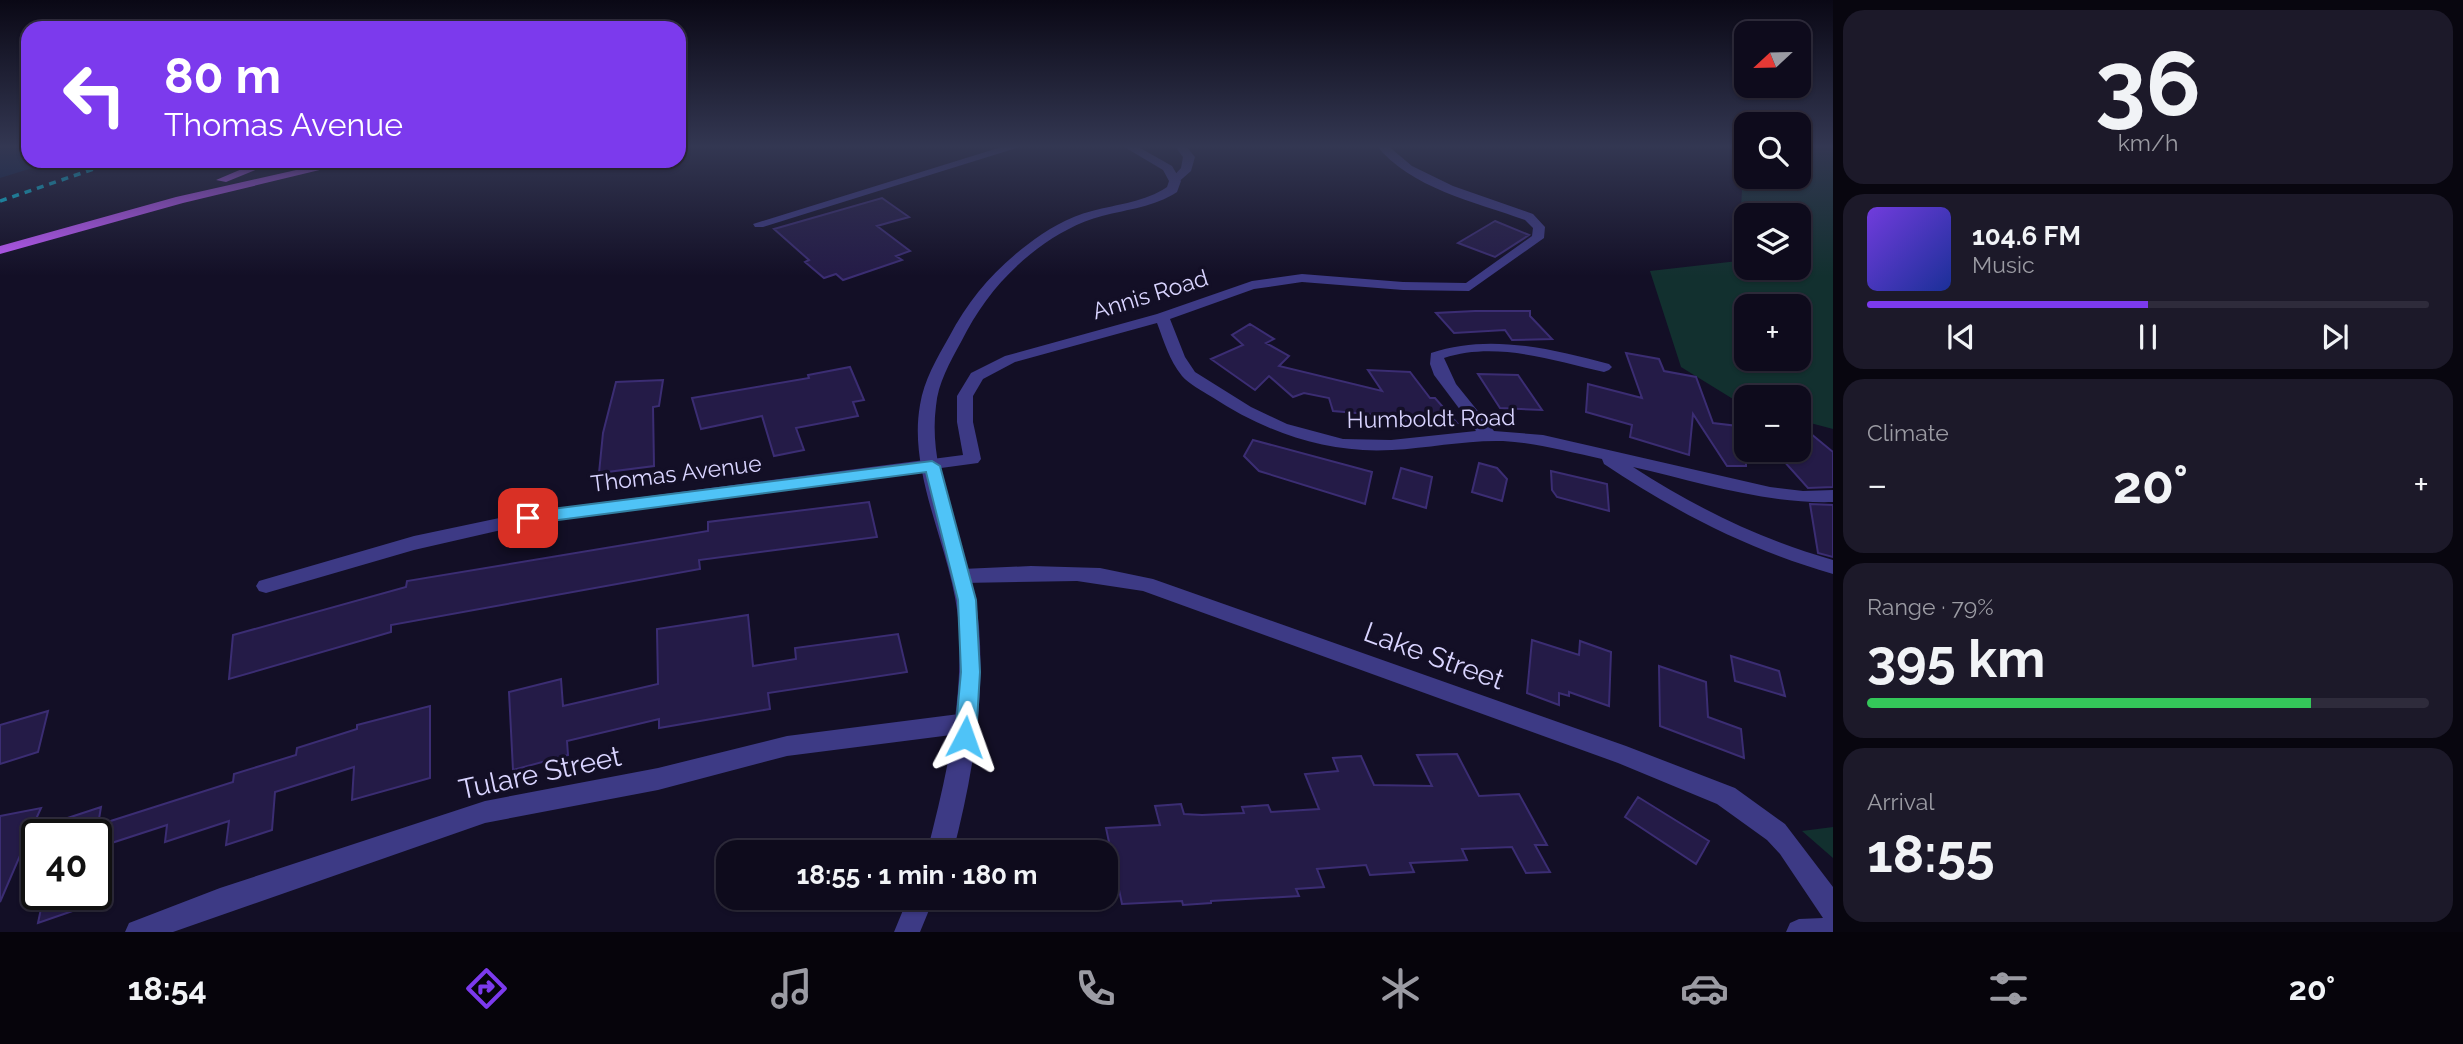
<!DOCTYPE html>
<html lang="en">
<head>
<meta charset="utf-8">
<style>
	body { margin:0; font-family:Raleway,sans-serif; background:#1c1929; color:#f1f3f6; height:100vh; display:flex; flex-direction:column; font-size:26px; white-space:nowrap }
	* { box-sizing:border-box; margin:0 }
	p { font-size:23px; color:#9b9ba3 }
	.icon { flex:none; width:38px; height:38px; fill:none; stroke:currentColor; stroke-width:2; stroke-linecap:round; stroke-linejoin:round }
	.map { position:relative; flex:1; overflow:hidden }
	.details { display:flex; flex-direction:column; gap:10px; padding:10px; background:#08060f; width:630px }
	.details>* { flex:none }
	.top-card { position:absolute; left:21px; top:21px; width:665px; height:147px; border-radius:21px; box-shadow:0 2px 5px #0004,0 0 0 2px #2e2b3b; background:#7c3aed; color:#fff; overflow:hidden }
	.needle { width:46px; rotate:248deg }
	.controls { position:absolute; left:1734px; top:21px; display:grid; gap:14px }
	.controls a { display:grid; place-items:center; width:77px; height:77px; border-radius:14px; background:#0e0b1c; box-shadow:0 2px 5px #0004,0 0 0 2px #2e2b3b; font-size:35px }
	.speed { position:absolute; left:21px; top:819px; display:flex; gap:14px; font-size:35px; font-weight:700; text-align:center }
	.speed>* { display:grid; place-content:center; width:91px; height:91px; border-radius:50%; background:#0e0b1c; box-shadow:0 2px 5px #0004,0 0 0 2px #2e2b3b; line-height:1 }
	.speed .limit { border:4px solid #111; border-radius:10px; background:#fff; color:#111 }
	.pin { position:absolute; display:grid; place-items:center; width:60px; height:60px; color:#fff; margin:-30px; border-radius:14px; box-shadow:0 4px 10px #0006 }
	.me { position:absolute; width:77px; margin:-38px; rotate:4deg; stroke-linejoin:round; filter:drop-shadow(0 0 5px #0008) }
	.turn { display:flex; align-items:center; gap:24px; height:147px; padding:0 28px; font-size:32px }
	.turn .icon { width:91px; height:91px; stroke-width:2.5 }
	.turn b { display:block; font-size:49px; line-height:60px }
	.big { font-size:52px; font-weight:700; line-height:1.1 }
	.details .card { flex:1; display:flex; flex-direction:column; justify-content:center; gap:10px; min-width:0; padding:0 24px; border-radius:21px; background:#1c1929 }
	.details .dial { align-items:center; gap:0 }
	.dial b { font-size:91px; line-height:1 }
	.song { display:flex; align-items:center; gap:21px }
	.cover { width:84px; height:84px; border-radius:10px; background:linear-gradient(135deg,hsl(260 70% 55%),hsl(230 70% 35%)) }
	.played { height:7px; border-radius:4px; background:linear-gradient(90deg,#7c3aed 50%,#2e2b3b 50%) }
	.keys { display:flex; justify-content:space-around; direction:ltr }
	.heat { display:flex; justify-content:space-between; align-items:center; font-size:38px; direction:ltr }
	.charge { height:10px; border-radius:5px; background:linear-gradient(90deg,#34c759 79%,#2e2b3b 0) }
	.trip { position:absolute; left:716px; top:840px; width:402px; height:70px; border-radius:21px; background:#0e0b1c; box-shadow:0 2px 5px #0004,0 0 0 2px #2e2b3b; font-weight:700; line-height:70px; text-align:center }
	.tab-bar { display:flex; height:112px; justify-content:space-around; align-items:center; background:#06040b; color:#9b9ba3 }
	.tab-bar .icon { width:49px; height:49px }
	.tab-bar .active { color:#7c3aed }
	.tab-bar b { font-size:32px; color:#f1f3f6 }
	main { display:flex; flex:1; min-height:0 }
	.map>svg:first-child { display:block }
	.green { fill:#12302f; fill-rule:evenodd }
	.water { fill:#0c2248 }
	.building { fill:#241b47; stroke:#3b2d73; stroke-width:2 }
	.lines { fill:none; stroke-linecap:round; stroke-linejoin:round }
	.minor { fill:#3d3a85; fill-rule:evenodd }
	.tertiary { fill:#3d3a85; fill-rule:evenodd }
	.primary { fill:#c25bff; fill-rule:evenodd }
	.rail { stroke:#00e5ff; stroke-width:3.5; stroke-dasharray:7 6; stroke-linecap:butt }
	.route { fill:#4fc3f7; stroke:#337fa1; stroke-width:2 }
	.labels { text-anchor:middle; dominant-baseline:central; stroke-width:7; stroke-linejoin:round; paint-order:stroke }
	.street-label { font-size:23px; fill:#d9d4ff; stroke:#130f26 }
	.near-street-label { font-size:28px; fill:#d9d4ff; stroke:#130f26 }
</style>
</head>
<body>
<main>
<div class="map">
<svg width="1833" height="932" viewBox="0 0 1833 932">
	<rect width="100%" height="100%" fill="#130f26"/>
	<path class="green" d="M 1799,145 L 1833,145 L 1833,429 L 1799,420 L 1799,397 L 1746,397 L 1746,407 L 1681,367 L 1650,271 L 1738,261 L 1743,173 L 1746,169 L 1746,177 L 1799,177 ZM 1746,215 L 1799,215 L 1799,268 L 1746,268 ZM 1746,306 L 1799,306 L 1799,359 L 1746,359 Z
		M 1833,827 L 1833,858 L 1802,831 Z"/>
	<path class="water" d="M 0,145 L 28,145 L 28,161 L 55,161 L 0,178 Z"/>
	<path class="building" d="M 882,198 L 909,217 L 877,226 L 910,251 L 896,256 L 902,260 L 843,280 L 836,274 L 824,278 L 805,262 L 809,260 L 774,229 Z
		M 1495,221 L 1529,235 L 1495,257 L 1458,243 Z
		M 1475,311 L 1530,311 L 1530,316 L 1552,339 L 1512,340 L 1505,330 L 1454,333 L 1436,313 Z
		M 1250,324 L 1274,339 L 1266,343 L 1289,356 L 1279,366 L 1382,391 L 1368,370 L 1410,372 L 1430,398 L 1435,398 L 1457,423 L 1411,427 L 1403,417 L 1333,411 L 1329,398 L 1304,393 L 1293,397 L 1269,376 L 1255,390 L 1211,359 L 1243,345 L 1232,335 Z
		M 1626,353 L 1659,359 L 1664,371 L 1696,377 L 1713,423 L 1746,427 L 1746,466 L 1727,466 L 1693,414 L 1689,455 L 1630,437 L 1632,425 L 1586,412 L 1588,384 L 1642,398 Z
		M 850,367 L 864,400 L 853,402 L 858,416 L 796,428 L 804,450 L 774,456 L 762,416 L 701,429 L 692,398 L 809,378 L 808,375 Z
		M 1478,374 L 1518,375 L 1542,410 L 1500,408 Z
		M 663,380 L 659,406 L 653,407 L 654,466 L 599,473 L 603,433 L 616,382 Z
		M 1799,424 L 1833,452 L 1833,487 L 1808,488 L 1774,450 L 1799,450 Z
		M 1253,440 L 1372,472 L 1365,504 L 1259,471 L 1244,456 Z
		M 1479,463 L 1497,468 L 1507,479 L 1502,501 L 1472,492 Z
		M 1401,468 L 1432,477 L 1426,508 L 1393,498 Z
		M 1551,471 L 1607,484 L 1609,511 L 1557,497 L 1552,490 Z
		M 869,502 L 877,537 L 699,560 L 700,569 L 391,625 L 391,632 L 229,679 L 233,635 L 406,587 L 407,581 L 708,531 L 708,522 Z
		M 1810,504 L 1833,505 L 1833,557 L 1818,553 Z
		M 748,615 L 753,666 L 796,659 L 795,648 L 898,634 L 907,672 L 768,693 L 770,709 L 659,728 L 659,719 L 567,741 L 568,755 L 513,770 L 509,692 L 561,679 L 563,706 L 658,684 L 657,629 Z
		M 1532,640 L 1579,655 L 1580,641 L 1611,652 L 1609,706 L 1569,692 L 1569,696 L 1559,693 L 1559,705 L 1527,693 Z
		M 1731,656 L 1779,671 L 1785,696 L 1735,681 Z
		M 1659,666 L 1706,682 L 1708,717 L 1741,729 L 1744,758 L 1660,726 Z
		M 430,706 L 430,778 L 352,800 L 354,767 L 275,792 L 272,830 L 226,845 L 229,821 L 165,842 L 167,825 L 96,848 L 96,835 L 32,835 L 31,830 L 0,902 L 0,816 L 41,808 L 31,830 L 101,807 L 98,825 L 233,782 L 234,774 L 296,755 L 297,748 L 357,729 L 357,725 Z
		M 48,711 L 38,752 L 0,764 L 0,725 Z
		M 1457,754 L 1479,796 L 1519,794 L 1547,845 L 1535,845 L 1550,872 L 1526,873 L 1512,847 L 1462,849 L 1467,860 L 1410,863 L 1414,872 L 1370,875 L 1366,865 L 1317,869 L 1324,887 L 1296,889 L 1299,896 L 1211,901 L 1211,903 L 1183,905 L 1182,901 L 1122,904 L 1106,828 L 1160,825 L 1155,806 L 1181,804 L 1184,814 L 1202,815 L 1244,813 L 1242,807 L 1268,805 L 1271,812 L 1319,809 L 1305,774 L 1338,771 L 1333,758 L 1361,756 L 1374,785 L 1432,786 L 1417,755 Z
		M 1638,797 L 1709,841 L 1696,864 L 1625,817 Z
		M 44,894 L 109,894 L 110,898 L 38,923 Z"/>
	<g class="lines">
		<path class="minor" d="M 1008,145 L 1026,145 L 763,227 L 755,227 L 753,224 Z
			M 1174,145 L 1185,145 L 1195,157 L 1191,171 L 1175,185 L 1169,181 L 1181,168 L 1183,157 Z
			M 1376,145 L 1387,145 L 1412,166 L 1453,186 L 1533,214 L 1545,227 L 1544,238 L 1469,291 L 1403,290 L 1302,282 L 1254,289 L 1170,319 L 1185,357 L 1195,372 L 1251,407 L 1287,424 L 1343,439 L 1391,440 L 1476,431 L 1434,375 L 1430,364 L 1431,353 C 1490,333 1551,349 1609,364 L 1612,367 L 1609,370 L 1604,372 C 1553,360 1495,341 1444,358 L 1456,384 L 1494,431 L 1543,435 L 1770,487 L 1803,491 L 1833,490 L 1833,502 C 1765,504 1699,482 1633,467 C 1695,507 1761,540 1833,560 L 1833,574 C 1749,550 1676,512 1604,464 L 1602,459 C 1569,452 1537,443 1503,441 C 1465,440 1429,448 1392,450 C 1327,454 1265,432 1212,397 C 1202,391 1189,384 1182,376 C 1169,360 1164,341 1157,323 L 1015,362 L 983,379 L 973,396 L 973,422 L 981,459 L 978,463 L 528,524 L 414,550 L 266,593 L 259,591 L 256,586 L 259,581 L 414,536 L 528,512 L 963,455 L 957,422 L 957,396 L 971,373 L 1005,356 L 1157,314 L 1252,281 L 1302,274 L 1403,282 L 1466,283 L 1532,236 L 1533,228 L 1525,220 C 1475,202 1410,188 1376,145 Z
			M 1031,566 L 1100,568 L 1153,579 L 1626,746 L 1735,788 L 1785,824 L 1833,887 L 1833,932 L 1786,932 L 1790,923 L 1799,919 L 1823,918 L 1780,854 L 1767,840 L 1717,804 L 1618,763 L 1143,591 L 1077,581 L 962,583 L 955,581 L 952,576 L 955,571 L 962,569 Z
			M 967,713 L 975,716 L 978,723 L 975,730 L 967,733 L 787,756 L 658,790 L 485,823 L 173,932 L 125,932 L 129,923 L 220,888 L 485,801 L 658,768 L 787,736 Z"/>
		<path class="tertiary" d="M 1121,145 L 1135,145 L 1172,166 L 1181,181 L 1177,192 C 1154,207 1129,209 1102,216 C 1079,222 1057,234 1037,249 C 1003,275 980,304 961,342 C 950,362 938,383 936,406 C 926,481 974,553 979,627 C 985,703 972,779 953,852 L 927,852 C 946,778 963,705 959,628 C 955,555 907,477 920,405 C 924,380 937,358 949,337 C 969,299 993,271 1027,245 C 1046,230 1068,217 1092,211 C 1118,204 1145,202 1167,187 L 1169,181 L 1163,170 Z
			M 908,898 L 934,898 L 920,932 L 894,932 Z"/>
		<path class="primary" d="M 261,161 L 277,161 L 226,182 L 216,180 Z
			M 336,161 L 357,161 L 183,203 L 0,254 L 0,246 L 176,197 Z"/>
		<path class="rail" d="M 0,201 L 117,161"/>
	</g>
	<linearGradient id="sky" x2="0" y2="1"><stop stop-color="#0a0815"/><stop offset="0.53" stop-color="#333752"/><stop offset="1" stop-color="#333752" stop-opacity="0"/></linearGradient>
	<rect width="1833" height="276" fill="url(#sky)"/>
	<path class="route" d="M 932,461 L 940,466 L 976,600 L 980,672 L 976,737 L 973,744 L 965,746 L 958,744 L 955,737 L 961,672 L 958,600 L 926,472 L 528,524 L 520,518 L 528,512 Z"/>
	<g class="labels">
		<g class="street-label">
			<text transform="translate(1150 294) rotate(-17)">Annis Road</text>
			<text transform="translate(1431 418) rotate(-1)">Humboldt Road</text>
			<text transform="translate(676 473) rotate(-7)">Thomas Avenue</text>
		</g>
		<g class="near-street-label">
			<text transform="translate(1434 656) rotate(20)">Lake Street</text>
			<text transform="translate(540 773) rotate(-12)">Tulare Street</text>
		</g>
	</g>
</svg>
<div class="controls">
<a><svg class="needle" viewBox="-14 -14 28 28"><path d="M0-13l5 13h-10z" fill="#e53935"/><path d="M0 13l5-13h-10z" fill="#9b9ba3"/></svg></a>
<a><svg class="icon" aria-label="search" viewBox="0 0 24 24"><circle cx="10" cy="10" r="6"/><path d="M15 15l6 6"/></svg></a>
<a><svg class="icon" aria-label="layers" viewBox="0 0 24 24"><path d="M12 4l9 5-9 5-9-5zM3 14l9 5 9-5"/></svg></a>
<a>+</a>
<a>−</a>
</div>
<div class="speed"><div class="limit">40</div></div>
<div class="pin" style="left:528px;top:518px;background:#d93025"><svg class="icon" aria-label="arrive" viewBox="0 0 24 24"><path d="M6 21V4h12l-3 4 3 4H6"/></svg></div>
<svg class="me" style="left:965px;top:737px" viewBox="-20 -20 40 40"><path d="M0-17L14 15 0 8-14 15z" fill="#4fc3f7" stroke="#fff" stroke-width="4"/></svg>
<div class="trip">18:55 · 1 min · 180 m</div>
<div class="top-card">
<div class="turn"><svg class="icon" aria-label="left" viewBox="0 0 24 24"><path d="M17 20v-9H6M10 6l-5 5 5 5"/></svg><div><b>80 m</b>Thomas Avenue</div></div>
</div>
</div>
<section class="details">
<div class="card dial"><b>36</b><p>km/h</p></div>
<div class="card">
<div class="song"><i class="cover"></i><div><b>104.6 FM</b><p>Music</p></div></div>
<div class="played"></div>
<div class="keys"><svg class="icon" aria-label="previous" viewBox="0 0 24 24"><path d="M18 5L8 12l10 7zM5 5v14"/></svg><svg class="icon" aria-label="pause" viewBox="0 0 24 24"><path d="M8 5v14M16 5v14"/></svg><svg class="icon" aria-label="next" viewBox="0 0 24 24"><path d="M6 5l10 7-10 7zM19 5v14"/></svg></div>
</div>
<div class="card"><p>Climate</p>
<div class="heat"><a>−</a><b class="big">20°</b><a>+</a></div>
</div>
<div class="card"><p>Range · 79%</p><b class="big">395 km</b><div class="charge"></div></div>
<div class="card"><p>Arrival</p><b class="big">18:55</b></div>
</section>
</main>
<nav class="tab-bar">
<b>18:54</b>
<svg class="icon active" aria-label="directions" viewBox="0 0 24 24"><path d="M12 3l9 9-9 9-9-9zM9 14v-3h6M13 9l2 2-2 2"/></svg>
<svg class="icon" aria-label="music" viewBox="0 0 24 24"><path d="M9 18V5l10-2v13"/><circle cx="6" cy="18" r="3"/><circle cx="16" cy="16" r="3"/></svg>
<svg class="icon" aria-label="phone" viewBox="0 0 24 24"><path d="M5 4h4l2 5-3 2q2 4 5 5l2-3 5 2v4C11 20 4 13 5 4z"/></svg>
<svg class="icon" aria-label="climate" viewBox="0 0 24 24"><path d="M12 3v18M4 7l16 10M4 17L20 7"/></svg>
<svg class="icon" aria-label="car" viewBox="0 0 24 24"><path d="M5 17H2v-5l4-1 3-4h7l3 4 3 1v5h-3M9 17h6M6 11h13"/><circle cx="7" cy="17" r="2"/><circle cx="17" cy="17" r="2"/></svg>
<svg class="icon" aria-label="filters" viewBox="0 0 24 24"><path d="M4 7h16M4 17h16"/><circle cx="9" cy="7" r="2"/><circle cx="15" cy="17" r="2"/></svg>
<b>20°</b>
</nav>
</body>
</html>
